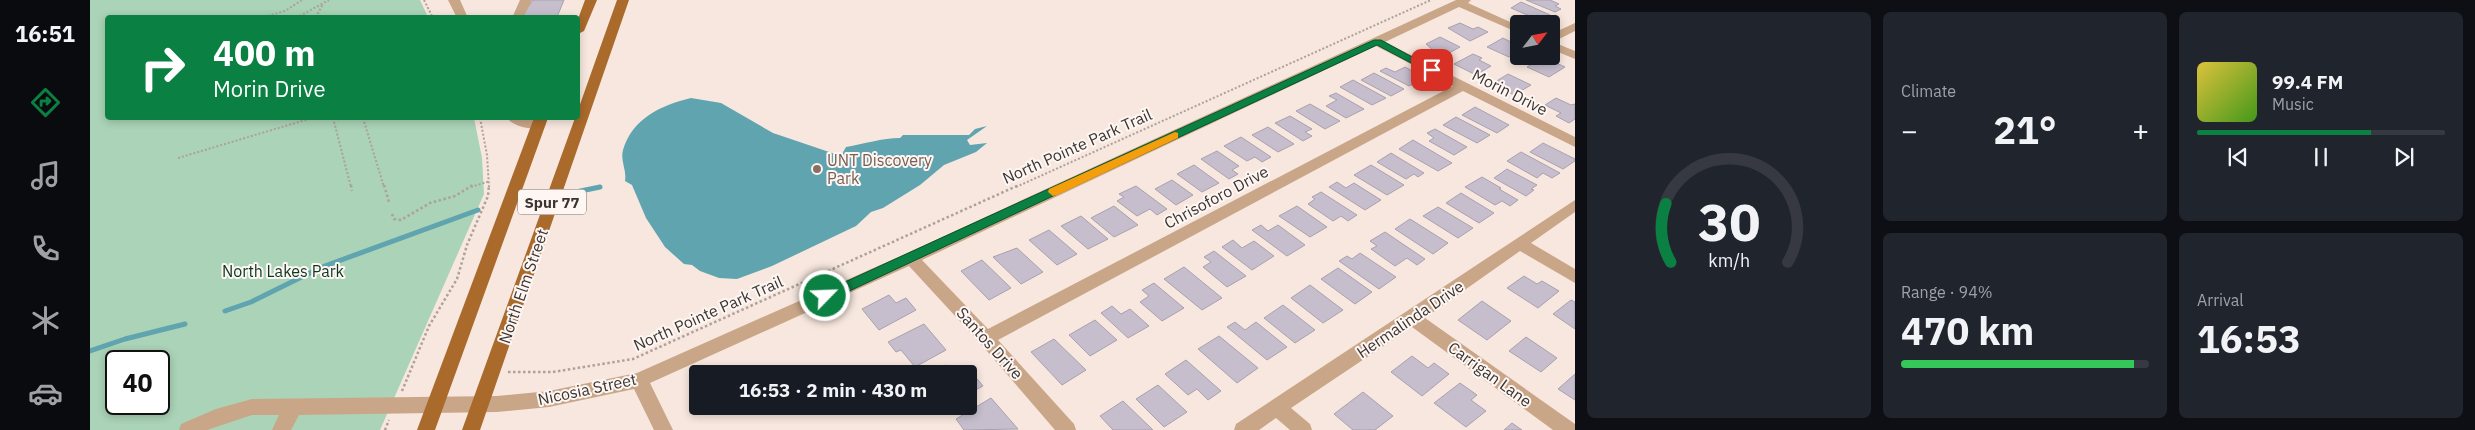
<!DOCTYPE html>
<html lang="en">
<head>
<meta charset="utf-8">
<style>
	body { margin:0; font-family:"IBM Plex Sans",sans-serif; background:#20242c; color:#f1f3f6; height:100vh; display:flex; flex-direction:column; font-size:19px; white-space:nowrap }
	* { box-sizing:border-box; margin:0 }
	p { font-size:16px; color:#9ea1a6 }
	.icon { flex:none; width:28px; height:28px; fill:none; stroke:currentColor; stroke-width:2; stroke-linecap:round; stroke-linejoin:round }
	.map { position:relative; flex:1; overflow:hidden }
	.panel { display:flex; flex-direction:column; gap:12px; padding:12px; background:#0d0f14; width:900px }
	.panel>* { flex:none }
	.hud { position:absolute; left:15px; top:15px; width:475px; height:105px; border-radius:5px; box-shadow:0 2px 8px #0003; background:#0b8043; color:#fff; overflow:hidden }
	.needle { width:32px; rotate:58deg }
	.fabs { position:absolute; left:1420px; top:15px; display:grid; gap:10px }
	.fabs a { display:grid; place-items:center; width:50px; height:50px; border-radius:5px; background:#171b24; box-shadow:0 2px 8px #0003; font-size:25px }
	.speed { position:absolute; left:15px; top:350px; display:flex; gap:10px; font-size:25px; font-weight:700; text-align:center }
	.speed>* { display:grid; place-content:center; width:65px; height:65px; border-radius:50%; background:#171b24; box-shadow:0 2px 8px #0003; line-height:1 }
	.speed .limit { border:2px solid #111; border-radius:8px; background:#fff; color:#111 }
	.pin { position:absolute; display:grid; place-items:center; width:42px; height:42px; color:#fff; margin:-21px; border-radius:10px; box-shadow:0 2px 8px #0006 }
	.me { position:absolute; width:55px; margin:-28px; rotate:66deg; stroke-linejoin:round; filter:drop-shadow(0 0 4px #0008) }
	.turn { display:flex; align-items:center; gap:18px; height:105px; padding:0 25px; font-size:22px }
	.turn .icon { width:65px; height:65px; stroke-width:2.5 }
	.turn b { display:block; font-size:35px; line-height:42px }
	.big { font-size:38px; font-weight:800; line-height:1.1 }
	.panel .card { flex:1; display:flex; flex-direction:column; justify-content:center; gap:8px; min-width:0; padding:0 18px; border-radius:8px; background:#20242c }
	.panel .dial { align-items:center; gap:0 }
	.dial svg { height:130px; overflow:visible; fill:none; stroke:#363941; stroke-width:7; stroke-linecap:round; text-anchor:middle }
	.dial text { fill:#f1f3f6; stroke:none }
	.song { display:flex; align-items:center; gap:15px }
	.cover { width:60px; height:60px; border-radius:8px; background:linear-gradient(135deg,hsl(50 70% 55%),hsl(100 70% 35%)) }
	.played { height:5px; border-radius:2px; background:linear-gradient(90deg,#0b8043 70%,#363941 70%) }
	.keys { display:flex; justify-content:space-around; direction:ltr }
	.heat { display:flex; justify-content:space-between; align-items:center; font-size:28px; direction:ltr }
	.charge { height:8px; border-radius:4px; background:linear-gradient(90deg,#34c759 94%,#363941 0) }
	.panel .tiles { flex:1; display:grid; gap:12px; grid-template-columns:repeat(3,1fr) }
	.card:first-child { grid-row:span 2 }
	.trip { position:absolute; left:599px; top:365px; width:288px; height:50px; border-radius:5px; background:#171b24; box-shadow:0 2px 8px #0003; font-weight:800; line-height:50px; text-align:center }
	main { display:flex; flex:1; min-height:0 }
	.menu { display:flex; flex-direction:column; width:90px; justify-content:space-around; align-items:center; background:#090b0e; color:#9ea1a6 }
	.menu .icon { width:35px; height:35px }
	.menu .current { color:#0b8043 }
	.menu b { font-size:22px; color:#f1f3f6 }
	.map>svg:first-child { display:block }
	.green { fill:#aad3b7; fill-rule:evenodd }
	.water { fill:#5fa4af }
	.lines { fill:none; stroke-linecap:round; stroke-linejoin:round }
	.stream { stroke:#5fa4af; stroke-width:5 }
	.building { fill:#c6becc; stroke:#a8a1af }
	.path-far1 { stroke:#ada19a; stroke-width:2; stroke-dasharray:2 2; stroke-linecap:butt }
	.path { stroke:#ada19a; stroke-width:2.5; stroke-dasharray:2.5 2.5; stroke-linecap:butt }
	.minor { fill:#caa688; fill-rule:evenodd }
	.major { fill:#a96a2b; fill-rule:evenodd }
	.route { fill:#0b8043; stroke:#07532c }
	.slow { fill:#f59e0b }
	.education-dot { fill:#8d6e63; stroke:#fdf6f3; stroke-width:2 }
	.labels { text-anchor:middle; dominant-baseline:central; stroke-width:4; stroke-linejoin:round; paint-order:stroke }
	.shield { fill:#fdf6f3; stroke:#756f6b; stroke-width:1 }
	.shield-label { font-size:15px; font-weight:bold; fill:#3b3531 }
	.street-label { font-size:16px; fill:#3b3531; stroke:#fdf6f3 }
	.education-label { font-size:16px; fill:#785e54; stroke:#fdf6f3; text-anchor:start }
	.park-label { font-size:16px; fill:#0e3721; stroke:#fdf6f3 }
</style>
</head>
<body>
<main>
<nav class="menu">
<b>16:51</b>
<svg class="icon current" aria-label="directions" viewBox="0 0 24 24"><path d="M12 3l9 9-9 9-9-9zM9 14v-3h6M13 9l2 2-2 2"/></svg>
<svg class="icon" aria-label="music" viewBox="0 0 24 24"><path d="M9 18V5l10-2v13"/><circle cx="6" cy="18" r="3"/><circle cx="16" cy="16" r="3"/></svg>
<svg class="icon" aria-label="phone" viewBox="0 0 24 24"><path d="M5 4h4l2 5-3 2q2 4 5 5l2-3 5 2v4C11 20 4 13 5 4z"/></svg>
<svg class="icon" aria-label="climate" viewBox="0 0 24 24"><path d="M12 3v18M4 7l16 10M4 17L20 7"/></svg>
<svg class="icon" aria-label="car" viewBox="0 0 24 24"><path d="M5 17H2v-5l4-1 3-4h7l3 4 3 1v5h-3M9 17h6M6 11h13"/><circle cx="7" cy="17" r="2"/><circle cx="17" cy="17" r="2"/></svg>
</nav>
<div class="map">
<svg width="1485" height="430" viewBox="0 0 1485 430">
	<rect width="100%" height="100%" fill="#f7e7de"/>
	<path class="green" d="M 0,0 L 330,0 L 338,17 L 18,18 L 18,118 L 384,118 L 392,158 L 394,194 L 290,430 L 0,430 ZM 26,361 L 69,361 L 69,404 L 26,404 Z"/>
	<path class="water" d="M 601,98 L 631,103 L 683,133 L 748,155 L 752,154 L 756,147 C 774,144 792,138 810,138 L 813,135 L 879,135 L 885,129 L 897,126 L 877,140 L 880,145 L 897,143 L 886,152 L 854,165 L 830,185 L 793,208 L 781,212 L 766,226 L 682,266 L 647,279 L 629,278 L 610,271 L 602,265 L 594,264 L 575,247 L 556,218 L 542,185 L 535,181 C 537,170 530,161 533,150 C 542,119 571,105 601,98 Z"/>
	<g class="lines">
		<path class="stream" d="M 481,193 L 510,187
			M 135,311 L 161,302 L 232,267 L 388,210
			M 0,351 L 35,339 L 95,324"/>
	</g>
	<path class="building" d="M 443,0 L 474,0 L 467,17 L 469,18 L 430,18 Z
		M 1436,0 L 1460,0 L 1469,4 L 1465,6 L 1471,9 L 1465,12 Z
		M 1431,2 L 1460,15 L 1454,18 L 1447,15 L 1442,17 L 1421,8 Z
		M 1370,23 L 1383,29 L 1388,27 L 1398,32 L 1380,41 L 1358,28 Z
		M 1350,37 L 1370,47 L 1350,58 L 1339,52 L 1343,50 L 1336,44 Z
		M 1413,38 L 1427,45 L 1423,47 L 1429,52 L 1419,57 L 1397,47 Z
		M 1383,54 L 1392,58 L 1389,60 L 1401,66 L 1386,75 L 1364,64 Z
		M 1453,57 L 1475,67 L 1459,77 L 1437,67 Z
		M 1315,67 L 1335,78 L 1319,86 L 1290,71 L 1296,68 L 1305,72 Z
		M 1284,73 L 1314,89 L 1301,96 L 1271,80 Z
		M 1418,74 L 1441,85 L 1424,95 L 1411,88 L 1414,86 L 1405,82 Z
		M 1263,80 L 1296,98 L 1282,105 L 1250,87 Z
		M 1246,93 L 1274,109 L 1256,118 L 1236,106 L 1247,100 L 1239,96 Z
		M 1466,98 L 1481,105 L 1485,104 L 1485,119 L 1479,123 L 1466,116 L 1471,113 L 1455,105 Z
		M 1220,104 L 1250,121 L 1235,129 L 1206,111 Z
		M 1385,107 L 1419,125 L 1407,133 L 1372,115 Z
		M 1200,116 L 1222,129 L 1215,132 L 1222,136 L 1213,141 L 1185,123 Z
		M 1366,117 L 1400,135 L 1387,143 L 1353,125 Z
		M 1178,127 L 1204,144 L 1188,152 L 1162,135 Z
		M 1345,129 L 1377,147 L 1364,155 L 1339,141 L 1344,138 L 1337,133 Z
		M 1151,137 L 1181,157 L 1172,162 L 1165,157 L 1157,161 L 1134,146 Z
		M 1323,140 L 1362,163 L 1348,171 L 1309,149 Z
		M 1453,143 L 1485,159 L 1485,161 L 1473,169 L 1440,152 Z
		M 1127,151 L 1149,166 L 1142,170 L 1148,174 L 1139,179 L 1111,159 Z
		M 1431,152 L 1470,173 L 1462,178 L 1453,173 L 1447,178 L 1417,161 Z
		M 1301,153 L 1334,173 L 1328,177 L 1324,174 L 1316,179 L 1287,162 Z
		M 1104,165 L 1129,183 L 1112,192 L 1087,174 Z
		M 1281,165 L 1314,185 L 1297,195 L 1264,175 Z
		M 1417,169 L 1447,185 L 1441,189 L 1444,190 L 1436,196 L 1404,178 Z
		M 1392,177 L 1411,188 L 1409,189 L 1428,200 L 1420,206 L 1412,201 L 1405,205 L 1375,187 Z
		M 1082,180 L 1103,195 L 1086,205 L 1065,189 Z
		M 1247,182 L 1256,188 L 1264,183 L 1291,200 L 1275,210 L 1239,187 Z
		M 1046,186 L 1077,209 L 1067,215 L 1060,209 L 1047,216 L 1027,201 L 1034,197 L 1029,194 Z
		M 1231,192 L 1267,215 L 1258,221 L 1251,216 L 1243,221 L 1218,204 L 1225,199 L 1222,197 Z
		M 1371,193 L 1404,213 L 1389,223 L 1356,203 Z
		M 1024,206 L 1048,225 L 1024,237 L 1001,218 Z
		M 1207,206 L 1237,227 L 1220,237 L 1189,216 Z
		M 1348,207 L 1383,228 L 1368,238 L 1333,216 Z
		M 991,216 L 1018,239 L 998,249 L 971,226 Z
		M 1320,219 L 1358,243 L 1343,254 L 1305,229 Z
		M 1171,225 L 1178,231 L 1188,225 L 1215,245 L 1197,256 L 1162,230 Z
		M 959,230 L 987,254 L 967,265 L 939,240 Z
		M 1295,232 L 1335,259 L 1327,265 L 1317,258 L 1305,266 L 1281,249 L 1287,246 L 1280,241 Z
		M 1143,240 L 1152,248 L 1164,241 L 1184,256 L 1162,270 L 1132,247 Z
		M 927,248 L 953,272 L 931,284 L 903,257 Z
		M 1124,251 L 1156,276 L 1137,287 L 1113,267 L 1121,262 L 1114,257 Z
		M 1270,253 L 1306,277 L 1289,289 L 1249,261 L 1257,256 L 1262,259 Z
		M 892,260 L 921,288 L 899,300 L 871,271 Z
		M 1094,267 L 1132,298 L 1112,310 L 1074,279 Z
		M 1248,268 L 1282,292 L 1265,304 L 1231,279 Z
		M 1434,276 L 1447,284 L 1452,281 L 1469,291 L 1448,308 L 1417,288 Z
		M 1064,283 L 1094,308 L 1072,321 L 1050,302 L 1059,296 L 1052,290 Z
		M 1220,285 L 1253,310 L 1233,323 L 1201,298 Z
		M 799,295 L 806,303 L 816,298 L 826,310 L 789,330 L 772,309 Z
		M 1481,300 L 1485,302 L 1485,329 L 1463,314 Z
		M 1392,301 L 1421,321 L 1397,340 L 1368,320 Z
		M 1193,305 L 1225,330 L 1205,343 L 1174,318 Z
		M 1022,306 L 1031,314 L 1040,309 L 1059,326 L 1038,338 L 1011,313 Z
		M 1005,320 L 1027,340 L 1000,356 L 979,335 Z
		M 1145,322 L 1155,330 L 1166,322 L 1197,347 L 1177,360 L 1137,327 Z
		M 834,324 L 856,350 L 825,367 L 811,350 L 806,352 L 798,342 Z
		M 1129,336 L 1168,368 L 1147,383 L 1108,349 Z
		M 1436,337 L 1467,358 L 1451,372 L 1419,351 Z
		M 964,339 L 996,370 L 972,385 L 941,352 Z
		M 1322,356 L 1338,368 L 1344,363 L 1359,374 L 1332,396 L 1301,372 Z
		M 1096,360 L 1131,391 L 1118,400 L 1107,389 L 1098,395 L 1075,374 Z
		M 856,365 L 863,374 L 840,374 Z
		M 878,368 L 893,386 L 878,394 L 878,374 L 868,374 Z
		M 1485,374 L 1485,400 L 1468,389 Z
		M 1370,383 L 1387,395 L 1381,400 L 1396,411 L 1376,427 L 1344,403 Z
		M 1068,385 L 1097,412 L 1074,427 L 1046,399 Z
		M 1273,392 L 1303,416 L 1285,430 L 1263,430 L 1244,414 Z
		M 901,398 L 928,429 L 874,430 L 866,419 Z
		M 1033,401 L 1063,430 L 1023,430 L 1010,416 Z
		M 1422,423 L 1432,430 L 1414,430 Z"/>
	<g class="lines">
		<path class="path-far1" d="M 334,0 L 343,18
			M 170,18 L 195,11 L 212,0
			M 206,18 L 239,0
			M 229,18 L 228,13 L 233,4
			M 243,118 L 261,187
			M 273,118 L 294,187
			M 390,118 L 397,155 L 399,187
			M 88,158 L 222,118
			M 381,187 L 400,181
			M 926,187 L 1341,0"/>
		<path class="path" d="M 261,185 L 262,191
			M 294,185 L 299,202
			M 302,214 L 304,219 L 311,220 L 340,203 L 365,196 L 383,185
			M 418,372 L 463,372 L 543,359 L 929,185
			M 312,391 L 339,326 L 367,279 L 377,245 L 398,196 L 399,185
			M 295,430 L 299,420"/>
		<path class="minor" d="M 358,0 L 370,0 L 378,18 L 367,18 Z
			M 430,0 L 442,0 L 433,18 L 422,18 Z
			M 1366,0 L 1381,0 L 1378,3 L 1429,26 L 1429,33 L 1369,7 L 1295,42 L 1485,137 L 1485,147 L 1373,91 L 908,340 L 984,424 L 986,430 L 965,430 L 890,343 L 819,266 L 560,383 L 583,430 L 564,430 L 544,389 L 459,407 L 407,412 L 209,415 L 201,430 L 182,430 L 189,415 L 162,415 L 117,430 L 89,430 L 91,424 L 126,409 L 162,399 L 407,396 L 459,391 L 547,373 L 815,254 ZM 1286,46 L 1363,86 L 898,329 L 832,260 Z
			M 1485,23 L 1485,31 L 1463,42 L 1485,51 L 1485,59 L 1461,49 L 1461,34 Z
			M 417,118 L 449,120 L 456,124 C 448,133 424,127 417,118 Z
			M 1485,200 L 1485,212 L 1441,243 L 1485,269 L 1485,283 L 1430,251 L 1335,318 L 1485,424 L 1485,430 L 1463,430 L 1322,327 L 1201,408 L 1220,424 L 1222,430 L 1200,430 L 1186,418 L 1169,430 L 1144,430 L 1146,424 Z"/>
		<path class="major" d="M 495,0 L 507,0 L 494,31 L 488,34 L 488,19 Z
			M 527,0 L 539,0 L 390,430 L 372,430 L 485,118 L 488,118 L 488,110 Z
			M 444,118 L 458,118 L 345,430 L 327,430 Z"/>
	</g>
	<path class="route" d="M 1284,40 L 1291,40 L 1346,70 L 1338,72 L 1287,45 L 740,300 L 735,301 L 729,296 L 731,293 Z"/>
	<path class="slow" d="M 1085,132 L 1088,133 L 1088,138 L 967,195 L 963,196 L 958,192 L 959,189 Z"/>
	<circle class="education-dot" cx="727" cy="169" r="5"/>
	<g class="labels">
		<rect class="shield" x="428" y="189.5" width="68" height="25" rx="4"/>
		<g class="shield-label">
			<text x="462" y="202">Spur 77</text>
		</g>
		<g class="street-label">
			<text transform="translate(1420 92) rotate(27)">Morin Drive</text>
			<text transform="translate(987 146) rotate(-24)">North Pointe Park Trail</text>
			<text transform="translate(1126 197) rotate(-28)">Chrisoforo Drive</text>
			<text transform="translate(433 286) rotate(-71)">North Elm Street</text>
			<text transform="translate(618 313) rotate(-24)">North Pointe Park Trail</text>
			<text transform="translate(1320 319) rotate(-34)">Hermalinda Drive</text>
			<text transform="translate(900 343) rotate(48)">Santos Drive</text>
			<text transform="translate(1400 374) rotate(36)">Carrigan Lane</text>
			<text transform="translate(497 389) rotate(-12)">Nicosia Street</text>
		</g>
		<g class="education-label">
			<text x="737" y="160">UNT Discovery<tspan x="737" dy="18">Park</tspan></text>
		</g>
		<g class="park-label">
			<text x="193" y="271">North Lakes Park</text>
		</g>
	</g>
</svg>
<div class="fabs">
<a><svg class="needle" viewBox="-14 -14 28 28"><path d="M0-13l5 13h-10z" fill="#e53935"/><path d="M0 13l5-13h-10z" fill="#9ea1a6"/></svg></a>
</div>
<div class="speed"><div class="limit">40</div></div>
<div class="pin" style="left:1342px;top:70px;background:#d93025"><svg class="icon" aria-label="arrive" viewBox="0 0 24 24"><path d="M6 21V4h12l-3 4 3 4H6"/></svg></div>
<svg class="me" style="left:735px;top:296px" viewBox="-20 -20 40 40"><circle r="17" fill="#0b8043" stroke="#fff" stroke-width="3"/><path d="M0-11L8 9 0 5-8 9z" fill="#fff"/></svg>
<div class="trip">16:53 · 2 min · 430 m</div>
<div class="hud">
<div class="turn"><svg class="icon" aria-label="right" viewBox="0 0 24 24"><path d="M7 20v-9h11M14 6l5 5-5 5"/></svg><div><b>400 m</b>Morin Drive</div></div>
</div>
</div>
<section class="panel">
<div class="tiles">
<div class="card dial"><svg viewBox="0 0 100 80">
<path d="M14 69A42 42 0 1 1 86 69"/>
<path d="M14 69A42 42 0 0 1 11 33" stroke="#0b8043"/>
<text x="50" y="56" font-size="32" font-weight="700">30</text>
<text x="50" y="72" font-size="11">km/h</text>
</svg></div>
<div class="card"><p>Climate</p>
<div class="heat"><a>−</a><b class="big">21°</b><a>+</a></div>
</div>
<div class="card">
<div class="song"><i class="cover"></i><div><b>99.4 FM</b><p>Music</p></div></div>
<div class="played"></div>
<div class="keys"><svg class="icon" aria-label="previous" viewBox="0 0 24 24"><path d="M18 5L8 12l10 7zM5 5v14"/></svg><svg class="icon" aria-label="pause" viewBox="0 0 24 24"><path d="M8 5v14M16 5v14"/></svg><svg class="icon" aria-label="next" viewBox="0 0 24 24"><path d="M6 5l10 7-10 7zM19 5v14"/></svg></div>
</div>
<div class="card"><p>Range · 94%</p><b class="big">470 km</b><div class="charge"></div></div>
<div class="card"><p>Arrival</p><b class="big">16:53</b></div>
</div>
</section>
</main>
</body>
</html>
